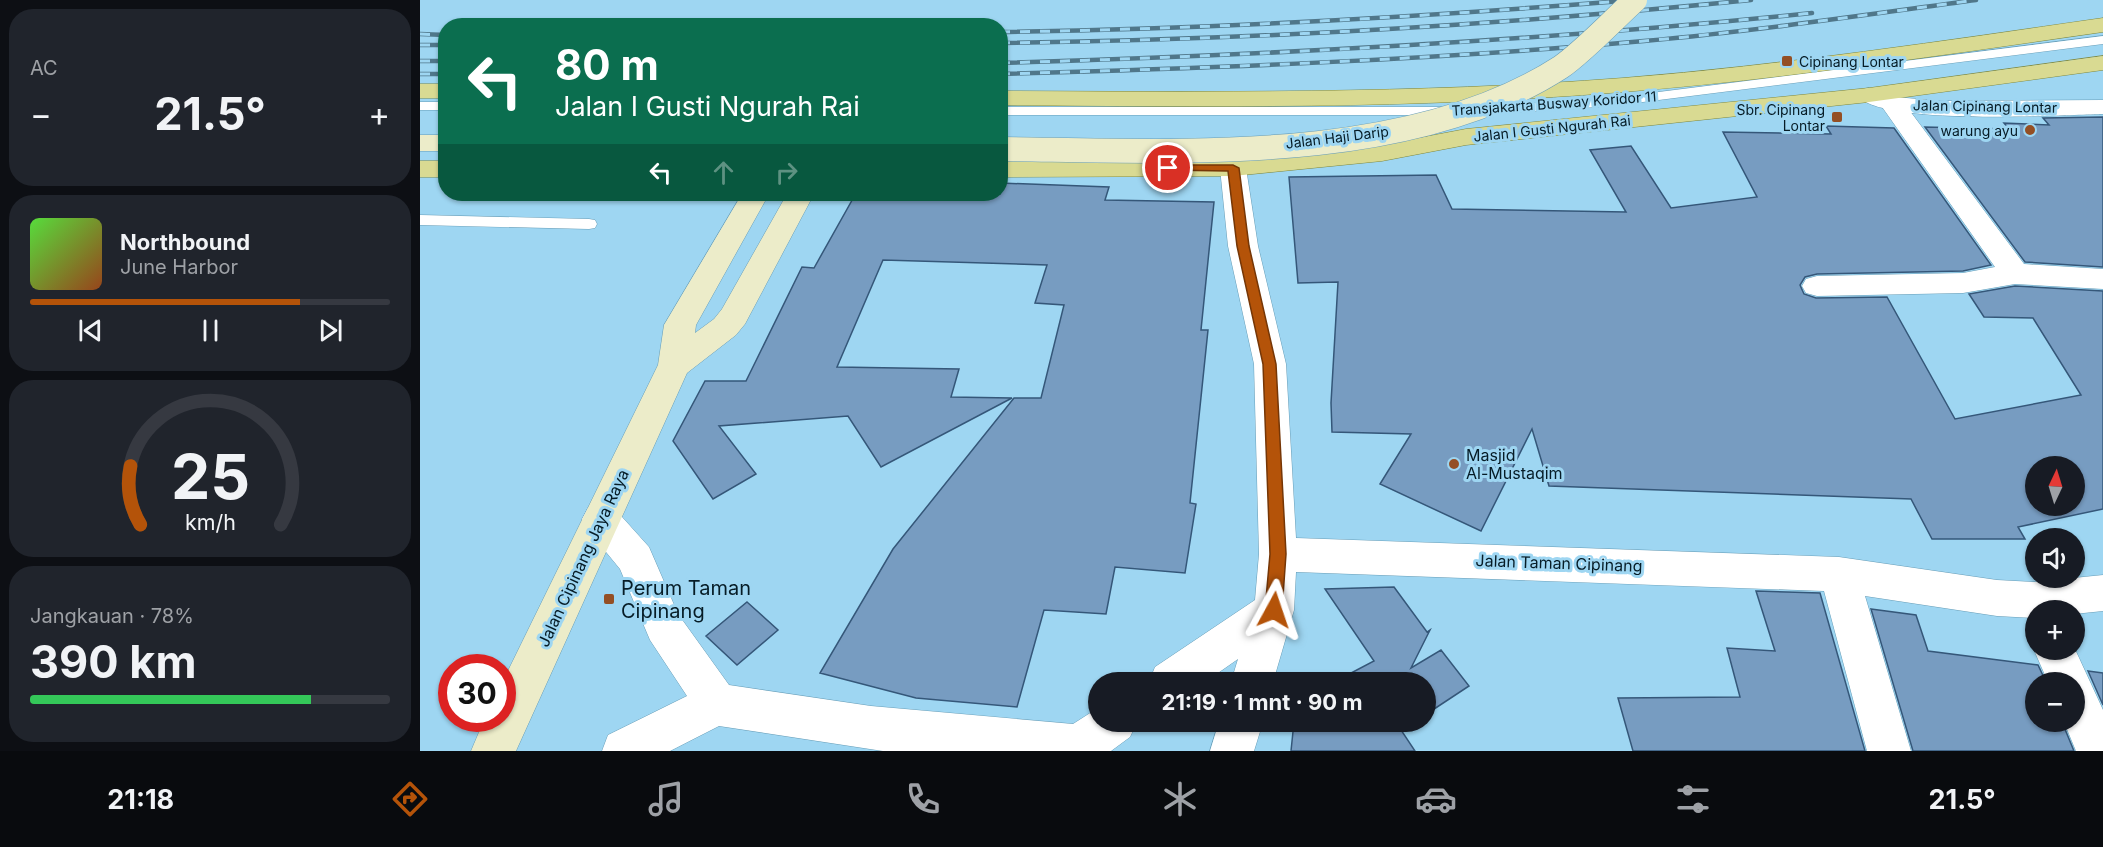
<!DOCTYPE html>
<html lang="id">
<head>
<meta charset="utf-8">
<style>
	body { margin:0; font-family:Inter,sans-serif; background:#20242c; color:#f1f3f6; height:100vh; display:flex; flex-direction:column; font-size:22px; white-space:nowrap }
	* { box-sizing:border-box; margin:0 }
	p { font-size:20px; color:#9ea1a6 }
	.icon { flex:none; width:33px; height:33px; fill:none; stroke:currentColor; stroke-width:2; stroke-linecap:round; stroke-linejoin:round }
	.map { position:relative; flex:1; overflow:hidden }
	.side { display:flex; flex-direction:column; gap:9px; padding:9px; background:#0d0f14; width:420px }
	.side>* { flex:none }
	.hud { position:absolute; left:18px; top:18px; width:570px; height:183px; border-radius:24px; box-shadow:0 2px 4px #0004; background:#0b6e4f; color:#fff; overflow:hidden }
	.needle { width:39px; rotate:4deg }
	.controls { position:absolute; left:1605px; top:456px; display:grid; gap:12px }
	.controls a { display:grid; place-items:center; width:60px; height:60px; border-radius:50%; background:#171b24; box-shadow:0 2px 4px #0004; font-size:30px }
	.speed { position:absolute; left:18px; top:654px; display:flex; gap:12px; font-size:30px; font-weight:700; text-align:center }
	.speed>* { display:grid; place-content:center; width:78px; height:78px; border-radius:50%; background:#171b24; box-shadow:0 2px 4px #0004; line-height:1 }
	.speed .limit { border:9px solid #d22; background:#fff; color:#111 }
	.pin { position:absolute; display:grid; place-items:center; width:51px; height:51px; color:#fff; margin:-26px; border:3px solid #fff; border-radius:50%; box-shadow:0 2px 6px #0007 }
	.me { position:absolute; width:66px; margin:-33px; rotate:5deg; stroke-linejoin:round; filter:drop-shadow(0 0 4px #0008) }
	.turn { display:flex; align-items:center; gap:21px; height:126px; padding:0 18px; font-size:27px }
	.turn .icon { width:78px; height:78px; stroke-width:2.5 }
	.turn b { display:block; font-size:42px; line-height:51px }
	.lanes { display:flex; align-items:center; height:57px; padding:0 18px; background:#0003; justify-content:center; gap:30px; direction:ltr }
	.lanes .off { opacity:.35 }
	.big { font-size:45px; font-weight:700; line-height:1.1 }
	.side .widget { flex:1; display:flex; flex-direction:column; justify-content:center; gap:9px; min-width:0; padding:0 21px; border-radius:24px; background:#20242c }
	.side .dial { align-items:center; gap:0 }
	.dial svg { height:156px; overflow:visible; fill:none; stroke:#363941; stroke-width:7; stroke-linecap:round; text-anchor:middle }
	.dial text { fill:#f1f3f6; stroke:none }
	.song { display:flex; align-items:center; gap:18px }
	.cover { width:72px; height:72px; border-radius:9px; background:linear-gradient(135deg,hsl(110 70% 55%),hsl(20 70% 35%)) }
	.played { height:6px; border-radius:3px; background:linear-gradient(90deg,#b45309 75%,#363941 75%) }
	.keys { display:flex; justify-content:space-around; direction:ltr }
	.heat { display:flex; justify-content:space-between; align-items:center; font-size:33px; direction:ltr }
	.charge { height:9px; border-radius:4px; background:linear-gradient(90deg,#34c759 78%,#363941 0) }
	.trip { position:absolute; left:668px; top:672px; width:348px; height:60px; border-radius:30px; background:#171b24; box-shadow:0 2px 4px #0004; font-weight:700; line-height:60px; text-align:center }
	.menu { display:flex; height:96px; justify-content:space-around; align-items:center; background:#090b0e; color:#9ea1a6 }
	.menu .icon { width:42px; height:42px }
	.menu .active { color:#b45309 }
	.menu b { font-size:27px; color:#f1f3f6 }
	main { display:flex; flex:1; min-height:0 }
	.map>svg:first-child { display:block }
	.building { fill:#779cc1; stroke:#355779; stroke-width:1.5; fill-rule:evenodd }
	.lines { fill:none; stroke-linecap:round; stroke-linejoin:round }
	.service-casing { stroke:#679db7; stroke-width:1 }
	.minor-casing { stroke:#679db7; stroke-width:1 }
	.tertiary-casing { stroke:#679db7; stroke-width:1 }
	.secondary-casing { stroke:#679db7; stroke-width:1 }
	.primary-casing { stroke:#7e873d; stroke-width:1 }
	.service { fill:#fff; fill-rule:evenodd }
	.minor { fill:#fff; fill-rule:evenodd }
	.tertiary { fill:#fff; fill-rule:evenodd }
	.secondary { fill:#ececc9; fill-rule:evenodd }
	.primary { fill:#d9da92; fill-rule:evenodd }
	.rail-casing { stroke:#50778a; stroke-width:4.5 }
	.rail { stroke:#9ed6f2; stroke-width:3; stroke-dasharray:10; stroke-linecap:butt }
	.secondary-bridge-casing { stroke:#679db7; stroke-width:25; stroke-linecap:butt }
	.secondary-bridge { stroke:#ececc9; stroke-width:24 }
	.route { fill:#b45309; stroke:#753606; stroke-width:1.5 }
	.poi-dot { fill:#944f24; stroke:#9ed6f2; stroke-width:2 }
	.labels { text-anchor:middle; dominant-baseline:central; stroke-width:6; stroke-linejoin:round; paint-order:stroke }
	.far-poi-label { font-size:14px; fill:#061c26; stroke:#9ed6f2; text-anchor:end }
	.far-street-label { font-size:14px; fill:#061c26; stroke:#9ed6f2 }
	.poi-label { font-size:16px; fill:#061c26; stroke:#9ed6f2; text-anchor:start }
	.street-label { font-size:16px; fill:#061c26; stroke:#9ed6f2 }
	.near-poi-label { font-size:20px; fill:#061c26; stroke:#9ed6f2; text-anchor:start }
</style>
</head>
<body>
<main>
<section class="side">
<div class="widget"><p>AC</p>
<div class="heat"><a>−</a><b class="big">21.5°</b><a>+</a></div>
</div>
<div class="widget">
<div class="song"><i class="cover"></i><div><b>Northbound</b><p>June Harbor</p></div></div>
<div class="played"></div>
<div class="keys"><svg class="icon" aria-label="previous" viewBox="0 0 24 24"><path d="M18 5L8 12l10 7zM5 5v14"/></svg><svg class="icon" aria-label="pause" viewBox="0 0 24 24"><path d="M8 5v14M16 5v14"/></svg><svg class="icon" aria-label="next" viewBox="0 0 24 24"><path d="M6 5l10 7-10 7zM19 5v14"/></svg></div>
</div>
<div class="widget dial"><svg viewBox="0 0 100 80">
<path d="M14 69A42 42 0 1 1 86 69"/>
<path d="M14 69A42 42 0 0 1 9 39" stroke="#b45309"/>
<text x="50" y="56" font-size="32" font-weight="700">25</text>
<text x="50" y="72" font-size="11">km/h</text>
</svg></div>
<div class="widget"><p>Jangkauan · 78%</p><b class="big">390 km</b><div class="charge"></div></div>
</section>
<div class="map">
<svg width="1683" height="751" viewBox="0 0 1683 751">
	<rect width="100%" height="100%" fill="#9ed6f2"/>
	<path class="building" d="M 1683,117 L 1683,267 L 1605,262 L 1505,127 L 1589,129 L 1584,123 L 1629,125 L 1623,118 Z
		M 1406,126 L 1474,128 L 1571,265 L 1543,271 L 1397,274 L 1385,277 L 1380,285 L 1384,294 L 1396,298 L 1467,297 L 1535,419 L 1661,395 L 1613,318 L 1564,317 L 1549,294 L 1595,286 L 1683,291 L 1683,509 L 1598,527 L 1605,539 L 1512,539 L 1491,499 L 1129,486 L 1112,429 L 1061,531 L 960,484 L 991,434 L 912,432 L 911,403 L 918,282 L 878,283 L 869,177 L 1016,175 L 1032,209 L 1206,212 L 1170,150 L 1211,146 L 1251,208 L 1337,197 L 1303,132 L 1411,134 ZM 1616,466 L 1654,466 L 1654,506 L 1616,506 Z
		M 580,183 L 689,187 L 685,200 L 794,202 L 781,330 L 788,330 L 770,503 L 776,504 L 765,573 L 695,567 L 686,614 L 624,610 L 597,707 L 496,698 L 400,673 L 473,549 L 594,398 L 621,398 L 644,305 L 615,303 L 627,265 L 463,260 L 417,367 L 539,369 L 531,397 L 592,398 L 461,467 L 428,416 L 299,426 L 336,474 L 293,499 L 253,441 L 285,381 L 326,381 L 382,267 L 394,268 L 435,195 L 493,198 L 495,194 L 580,194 Z
		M 974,587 L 1007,632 L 1010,630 L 991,668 L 1021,650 L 1049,686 L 1005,715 L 1005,682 L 914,682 L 954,661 L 905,589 Z
		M 1336,591 L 1400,593 L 1445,751 L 1213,751 L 1198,698 L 1320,697 L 1307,648 L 1355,651 Z
		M 327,602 L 358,630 L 317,665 L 286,636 Z
		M 1451,609 L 1496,615 L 1508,651 L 1618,665 L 1626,682 L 1616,682 L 1616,722 L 1642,722 L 1654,751 L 1493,751 Z
		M 1668,671 L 1683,673 L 1683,705 Z
		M 874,722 L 994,722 L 981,730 L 995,751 L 871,751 Z"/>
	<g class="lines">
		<g class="service-casing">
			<path id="service" d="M 1683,36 L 1683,44 L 1191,106 L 1060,115 L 1053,111 L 1060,107 L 1191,98 Z
				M 0,102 L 26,102 L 26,110 L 0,110 Z
				M 580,107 L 1031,107 L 1038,111 L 1031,115 L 580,115 Z
				M 0,215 L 169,219 L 175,220 L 177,224 L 175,228 L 169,229 L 0,225 Z"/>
		</g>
		<g class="minor-casing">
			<path id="minor" d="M 1472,97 L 1481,99 L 1604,264 L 1683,269 L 1683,289 L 1595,284 L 1543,293 L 1397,296 L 1386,293 L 1382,286 L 1386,279 L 1397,276 L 1543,273 L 1575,267 L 1460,104 L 1463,99 Z
				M 813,160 L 822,162 L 826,168 L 838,246 L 866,364 L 876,538 L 1419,557 L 1577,580 L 1614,582 L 1683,575 L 1683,611 L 1654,614 L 1654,610 L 1616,610 L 1614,618 L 1577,616 L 1445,596 L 1491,751 L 1447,751 L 1404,591 L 876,572 L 874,610 L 853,682 L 811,682 L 818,659 L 785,682 L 729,682 L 735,667 L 835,600 L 839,554 L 834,364 L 808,246 L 800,168 L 804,162 Z
				M 181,503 L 194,508 L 229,547 L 258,614 L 309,685 L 451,706 L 653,724 L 678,708 L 678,722 L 717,722 L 710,737 L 691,751 L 463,751 L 299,726 L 250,751 L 182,751 L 188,735 L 267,696 L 230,640 L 200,569 L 168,530 L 162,519 L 168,508 Z
				M 1616,647 L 1616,650 L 1654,650 L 1654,647 L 1683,710 L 1683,751 L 1656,751 L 1644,722 L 1654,722 L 1654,682 L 1628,682 L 1614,650 Z
				M 799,722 L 843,722 L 834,751 L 790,751 Z"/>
		</g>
		<g class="tertiary-casing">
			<path id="tertiary" d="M 1449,88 L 1476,97 L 1518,101 L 1683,100 L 1683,114 C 1641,115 1458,126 1437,95 L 1440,90 Z"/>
		</g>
		<g class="secondary-casing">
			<path id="secondary" d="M 0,135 L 26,135 L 26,151 L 0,151 Z
				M 322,194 L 349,194 L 276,325 L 275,333 L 294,319 L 302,309 L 367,194 L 394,194 L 325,324 L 316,335 L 267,373 L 96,751 L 51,751 L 65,718 L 82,718 L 82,683 L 238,365 L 244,325 Z"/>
		</g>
		<g class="primary-casing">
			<path id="primary" d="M 1683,18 L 1683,32 C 1523,55 1364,79 1203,92 C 996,109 788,107 580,105 L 580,91 C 788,92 996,94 1203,78 C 1364,65 1523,41 1683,18 Z
				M 1683,56 L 1683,70 L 1449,102 L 1046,145 L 962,161 L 813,176 L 580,177 L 580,161 L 813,160 L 962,145 L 1046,129 L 1449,88 Z
				M 0,84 L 26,84 L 26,98 L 0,98 Z
				M 0,161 L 26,161 L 26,177 L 0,177 Z"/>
		</g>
		<use href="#service" class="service"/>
		<use href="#minor" class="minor"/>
		<use href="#tertiary" class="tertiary"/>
		<use href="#secondary" class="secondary"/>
		<use href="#primary" class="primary"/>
		<g class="rail-casing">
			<path id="rail" d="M 580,32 C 792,29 1003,17 1214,0
				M 0,34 L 26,35
				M 580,43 C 831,40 1081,25 1331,0
				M 0,45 L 26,45
				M 0,61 L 26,61
				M 580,63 C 851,55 1122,41 1392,13
				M 0,74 L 26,74
				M 580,74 C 795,68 1010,60 1224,41 C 1335,31 1445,15 1556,0"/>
		</g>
		<use href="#rail" class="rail"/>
		<g class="secondary-bridge-casing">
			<path id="secondary-bridge" d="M 580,149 C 756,151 988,166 1141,67 C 1164,51 1193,20 1215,0"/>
		</g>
		<use href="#secondary-bridge" class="secondary-bridge"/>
	</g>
	<path class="route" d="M 748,165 L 813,165 L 819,168 L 829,246 L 856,364 L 866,554 L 862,610 L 860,616 L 854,618 L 848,616 L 845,610 L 850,554 L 843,364 L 817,246 L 808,171 L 745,170 L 745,166 Z"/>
	<g class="poi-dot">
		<rect x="1361" y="55" width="12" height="12" rx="3"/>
		<rect x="1411" y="111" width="12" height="12" rx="3"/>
		<circle cx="1610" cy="130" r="6"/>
		<circle cx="1034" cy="464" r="6"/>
		<rect x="183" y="593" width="12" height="12" rx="3"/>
	</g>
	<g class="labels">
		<g class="far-poi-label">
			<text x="1379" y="61" text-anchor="start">Cipinang Lontar</text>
			<text x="1405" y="109">Sbr. Cipinang<tspan x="1405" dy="16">Lontar</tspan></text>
			<text x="1598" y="130">warung ayu</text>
		</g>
		<g class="far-street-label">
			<text transform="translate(1134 103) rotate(-4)">Transjakarta Busway Koridor 11</text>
			<text transform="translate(1565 106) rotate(1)">Jalan Cipinang Lontar</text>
			<text transform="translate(1132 128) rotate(-6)">Jalan I Gusti Ngurah Rai</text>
			<text transform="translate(917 137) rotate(-7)">Jalan Haji Darip</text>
		</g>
		<g class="poi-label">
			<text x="1046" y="455">Masjid<tspan x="1046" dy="18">Al-Mustaqim</tspan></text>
		</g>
		<g class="street-label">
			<text transform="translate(163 558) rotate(-65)">Jalan Cipinang Jaya Raya</text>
			<text transform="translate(1139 563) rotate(2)">Jalan Taman Cipinang</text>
		</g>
		<g class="near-poi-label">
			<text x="201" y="588">Perum Taman<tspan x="201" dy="23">Cipinang</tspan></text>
		</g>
	</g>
</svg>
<div class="controls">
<a><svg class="needle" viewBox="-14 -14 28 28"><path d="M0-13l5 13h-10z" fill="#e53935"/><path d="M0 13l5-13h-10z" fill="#9ea1a6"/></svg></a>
<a><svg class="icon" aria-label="sound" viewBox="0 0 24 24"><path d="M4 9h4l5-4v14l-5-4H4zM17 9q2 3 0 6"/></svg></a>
<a>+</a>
<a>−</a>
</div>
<div class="speed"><div class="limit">30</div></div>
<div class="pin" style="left:748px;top:168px;background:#d93025"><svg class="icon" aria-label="arrive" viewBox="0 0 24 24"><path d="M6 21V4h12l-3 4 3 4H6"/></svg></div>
<svg class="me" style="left:854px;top:610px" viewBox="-20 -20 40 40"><path d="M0-17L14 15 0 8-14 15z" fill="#b45309" stroke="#fff" stroke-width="4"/></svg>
<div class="trip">21:19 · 1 mnt · 90 m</div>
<div class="hud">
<div class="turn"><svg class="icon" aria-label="left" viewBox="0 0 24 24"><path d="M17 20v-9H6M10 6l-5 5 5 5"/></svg><div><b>80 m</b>Jalan I Gusti Ngurah Rai</div></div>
<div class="lanes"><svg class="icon" aria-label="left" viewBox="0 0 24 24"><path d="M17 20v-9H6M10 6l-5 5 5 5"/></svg><svg class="icon off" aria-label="ahead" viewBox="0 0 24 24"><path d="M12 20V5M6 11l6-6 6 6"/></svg><svg class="icon off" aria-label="right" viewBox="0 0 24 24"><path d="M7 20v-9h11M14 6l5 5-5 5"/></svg></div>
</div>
</div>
</main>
<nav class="menu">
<b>21:18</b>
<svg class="icon active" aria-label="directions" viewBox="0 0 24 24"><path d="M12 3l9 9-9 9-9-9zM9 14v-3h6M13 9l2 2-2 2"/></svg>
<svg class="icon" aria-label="music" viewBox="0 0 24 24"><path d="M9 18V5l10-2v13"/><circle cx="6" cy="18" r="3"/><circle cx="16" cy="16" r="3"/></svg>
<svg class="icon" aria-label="phone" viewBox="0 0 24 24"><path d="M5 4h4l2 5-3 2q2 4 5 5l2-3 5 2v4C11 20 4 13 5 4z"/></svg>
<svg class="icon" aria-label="climate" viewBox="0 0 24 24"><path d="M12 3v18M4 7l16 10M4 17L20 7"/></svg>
<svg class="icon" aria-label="car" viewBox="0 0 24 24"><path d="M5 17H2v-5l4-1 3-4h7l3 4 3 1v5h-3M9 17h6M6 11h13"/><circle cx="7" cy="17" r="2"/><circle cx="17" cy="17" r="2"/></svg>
<svg class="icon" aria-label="filters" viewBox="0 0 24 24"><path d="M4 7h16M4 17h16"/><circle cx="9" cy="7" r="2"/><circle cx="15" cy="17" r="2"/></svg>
<b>21.5°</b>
</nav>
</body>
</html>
